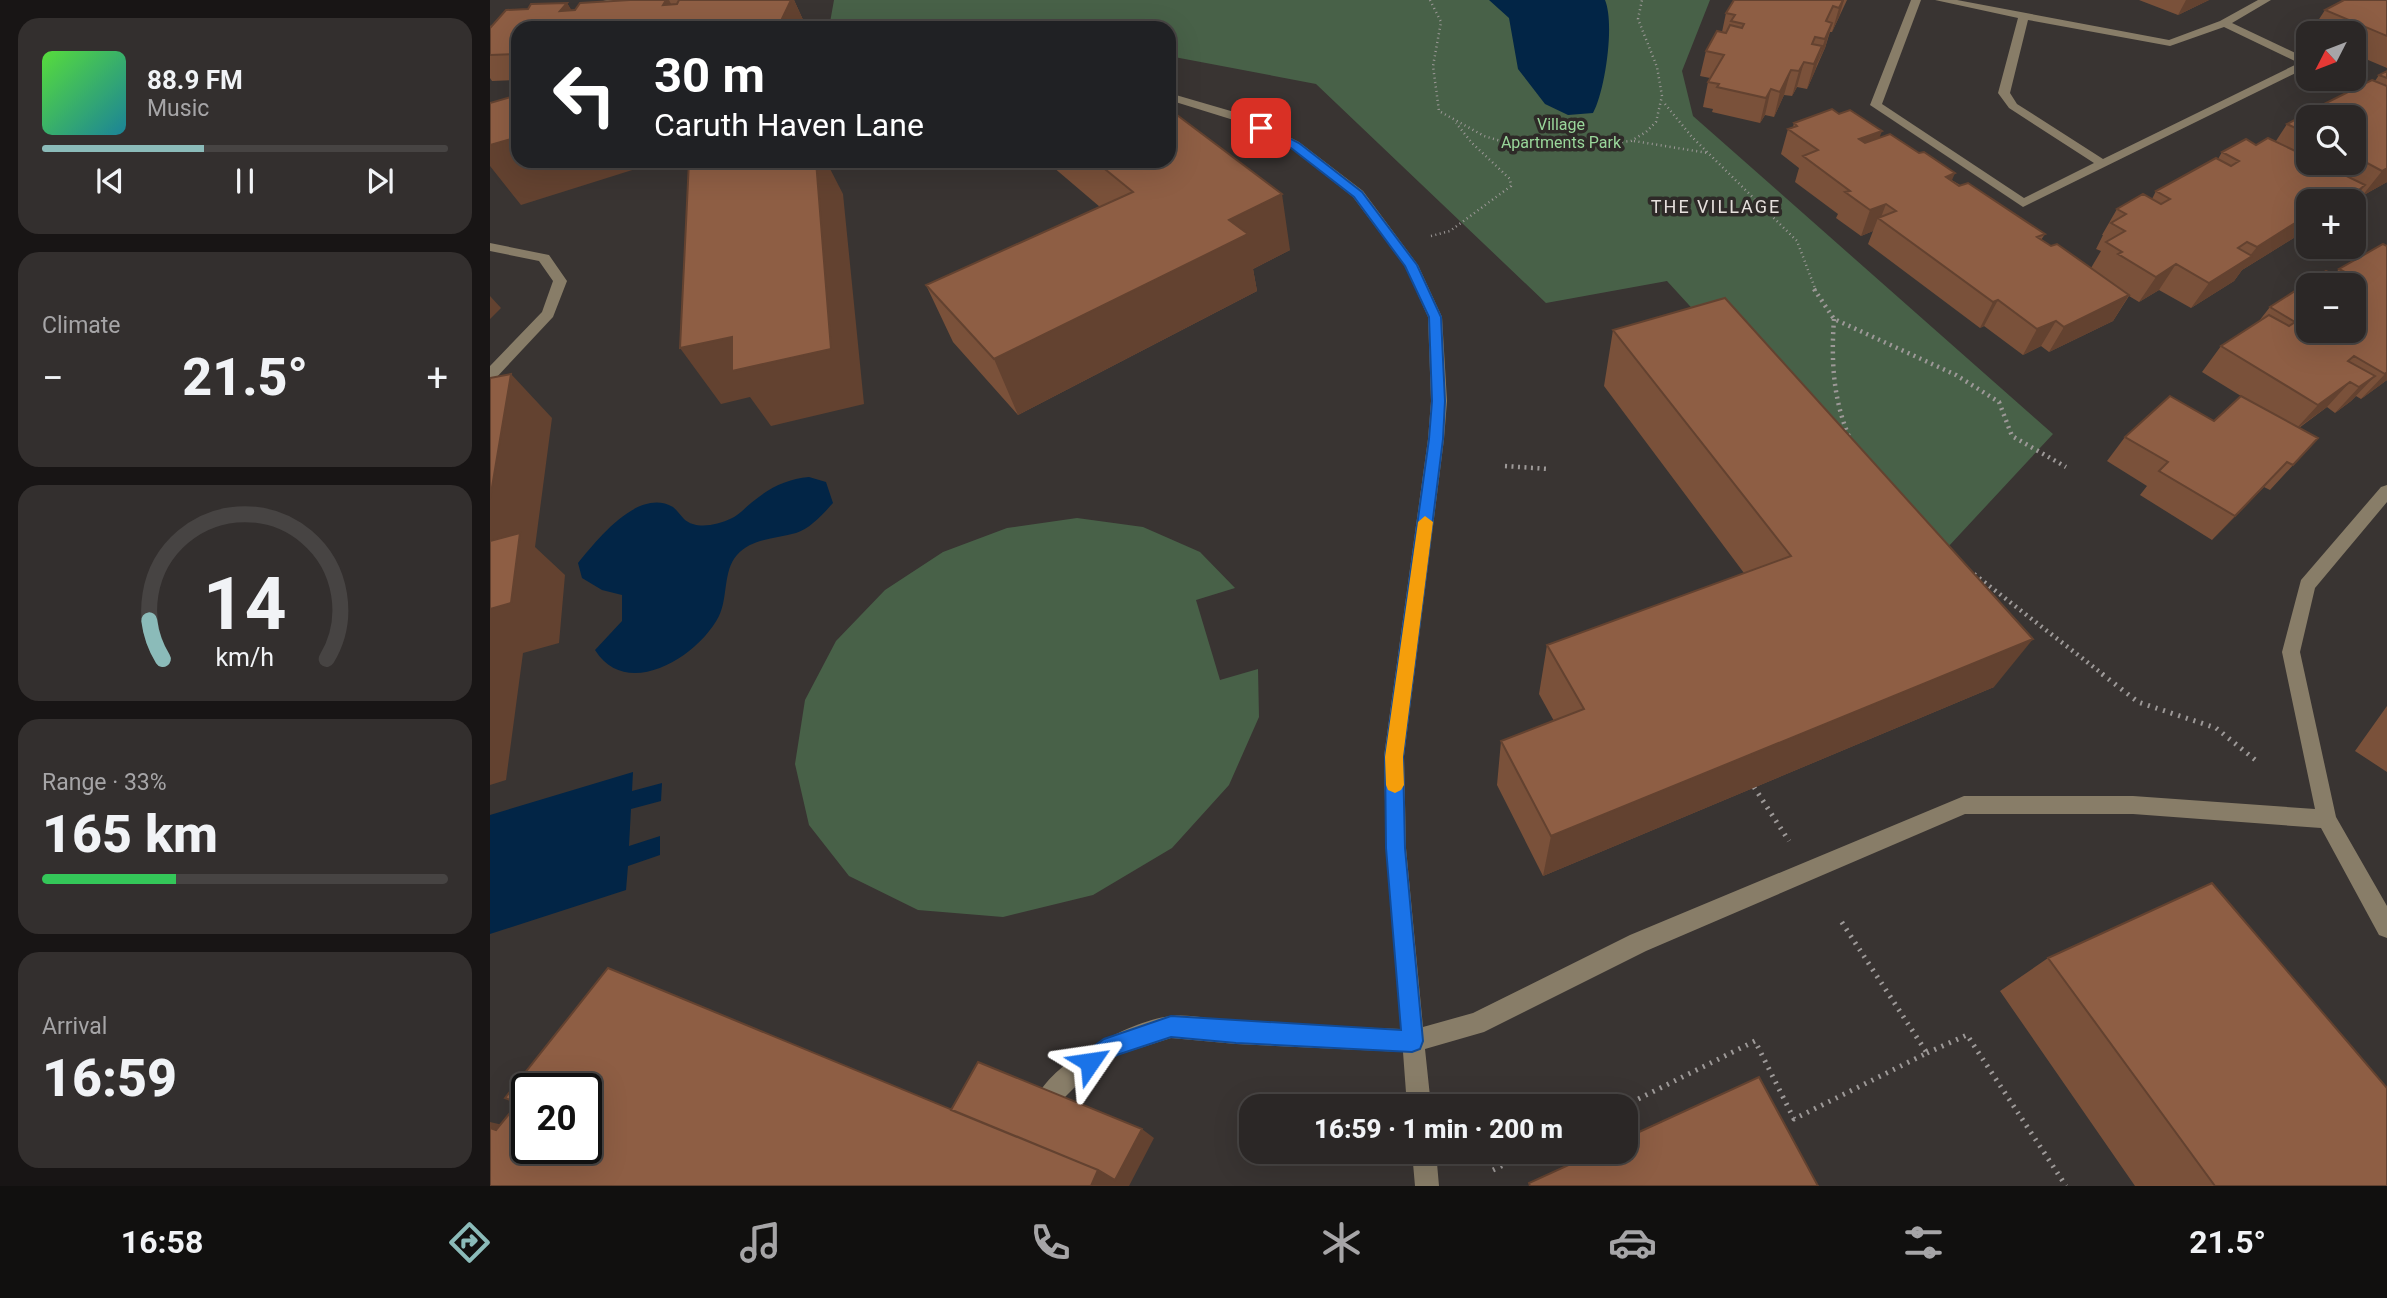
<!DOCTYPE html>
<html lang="en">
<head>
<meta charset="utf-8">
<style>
	body { margin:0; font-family:Roboto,sans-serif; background:#332f2e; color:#f1f3f6; height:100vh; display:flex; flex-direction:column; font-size:26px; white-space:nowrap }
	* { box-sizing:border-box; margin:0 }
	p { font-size:23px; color:#a6a5a7 }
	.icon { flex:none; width:38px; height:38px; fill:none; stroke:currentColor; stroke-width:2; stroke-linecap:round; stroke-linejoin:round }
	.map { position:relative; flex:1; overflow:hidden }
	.side { display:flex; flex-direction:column; gap:18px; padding:18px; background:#181515; width:490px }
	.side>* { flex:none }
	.top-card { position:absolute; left:21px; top:21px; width:665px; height:147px; border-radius:21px; box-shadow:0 7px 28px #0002,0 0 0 2px #474443; background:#202124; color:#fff; overflow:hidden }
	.needle { width:46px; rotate:228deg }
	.tools { position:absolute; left:1806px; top:21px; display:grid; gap:14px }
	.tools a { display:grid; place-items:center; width:70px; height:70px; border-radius:14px; background:#2b2726; box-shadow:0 7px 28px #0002,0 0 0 2px #474443; font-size:35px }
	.speed { position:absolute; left:21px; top:1073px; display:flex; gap:14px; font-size:35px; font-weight:700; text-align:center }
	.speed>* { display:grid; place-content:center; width:91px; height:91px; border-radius:50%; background:#2b2726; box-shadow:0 7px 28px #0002,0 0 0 2px #474443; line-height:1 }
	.speed .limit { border:4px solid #111; border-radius:10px; background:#fff; color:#111 }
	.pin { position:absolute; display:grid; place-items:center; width:60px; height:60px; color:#fff; margin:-30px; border-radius:14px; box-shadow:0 4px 10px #0006 }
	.me { position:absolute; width:77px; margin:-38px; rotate:58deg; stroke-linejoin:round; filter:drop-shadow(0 0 5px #0008) }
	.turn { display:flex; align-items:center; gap:24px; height:147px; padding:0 28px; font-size:32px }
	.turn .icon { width:91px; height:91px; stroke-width:2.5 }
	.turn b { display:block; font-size:49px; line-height:60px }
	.big { font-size:52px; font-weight:800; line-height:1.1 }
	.side .widget { flex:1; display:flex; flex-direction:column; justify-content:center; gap:10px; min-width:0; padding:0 24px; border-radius:21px; background:#332f2e }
	.side .dial { align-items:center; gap:0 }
	.dial svg { height:182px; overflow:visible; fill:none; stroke:#474443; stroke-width:7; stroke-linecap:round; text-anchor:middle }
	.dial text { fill:#f1f3f6; stroke:none }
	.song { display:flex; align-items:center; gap:21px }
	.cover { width:84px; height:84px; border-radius:10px; background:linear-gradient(135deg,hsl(110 70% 55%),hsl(190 70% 35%)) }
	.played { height:7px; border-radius:4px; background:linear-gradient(90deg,#8bbbb9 40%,#474443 40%) }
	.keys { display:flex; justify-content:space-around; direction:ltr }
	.heat { display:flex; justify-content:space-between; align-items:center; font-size:38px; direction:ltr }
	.charge { height:10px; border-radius:5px; background:linear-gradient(90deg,#34c759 33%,#474443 0) }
	.trip { position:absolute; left:749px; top:1094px; width:399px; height:70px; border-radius:21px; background:#2b2726; box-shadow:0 7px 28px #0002,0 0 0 2px #474443; font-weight:800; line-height:70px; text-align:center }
	.dock { display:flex; height:112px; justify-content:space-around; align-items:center; background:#11100f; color:#a6a5a7 }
	.dock .icon { width:49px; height:49px }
	.dock .current { color:#8bbbb9 }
	.dock b { font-size:32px; color:#f1f3f6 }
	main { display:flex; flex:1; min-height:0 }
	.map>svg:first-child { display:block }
	.green { fill:#486148 }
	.water { fill:#022546 }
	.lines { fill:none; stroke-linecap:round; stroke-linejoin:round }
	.path-far2 { stroke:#9d9998; stroke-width:2.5; stroke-dasharray:1 3.5; stroke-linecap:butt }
	.path-far1 { stroke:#9d9998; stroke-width:4.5; stroke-dasharray:2 4.5; stroke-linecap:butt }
	.path { stroke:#9d9998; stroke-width:5; stroke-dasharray:2 6; stroke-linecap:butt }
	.minor { fill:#887d68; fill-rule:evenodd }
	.wall { fill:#7a513a; fill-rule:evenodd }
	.shaded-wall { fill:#634230 }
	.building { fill:#8e5e44; stroke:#634230; stroke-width:2; fill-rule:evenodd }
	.route { fill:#1a73e8; stroke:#114b97; stroke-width:2 }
	.slow { fill:#f59e0b }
	.labels { text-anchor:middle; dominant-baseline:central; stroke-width:7; stroke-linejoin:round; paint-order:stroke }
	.far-park-label { font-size:16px; fill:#99d69a; stroke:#2e2a28 }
	.far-neighbourhood-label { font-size:18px; letter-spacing:2px; fill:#e5dfdc; stroke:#2e2a28 }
</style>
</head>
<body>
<main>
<section class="side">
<div class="widget">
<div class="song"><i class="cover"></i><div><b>88.9 FM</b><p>Music</p></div></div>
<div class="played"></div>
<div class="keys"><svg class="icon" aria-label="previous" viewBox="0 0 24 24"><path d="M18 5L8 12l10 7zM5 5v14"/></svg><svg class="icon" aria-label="pause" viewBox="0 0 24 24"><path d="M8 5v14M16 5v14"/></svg><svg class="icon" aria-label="next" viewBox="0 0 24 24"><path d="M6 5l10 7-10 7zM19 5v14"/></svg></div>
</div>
<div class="widget"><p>Climate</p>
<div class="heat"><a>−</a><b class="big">21.5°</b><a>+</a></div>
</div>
<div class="widget dial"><svg viewBox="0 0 100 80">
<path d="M14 69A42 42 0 1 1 86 69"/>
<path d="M14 69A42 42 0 0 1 8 52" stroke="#8bbbb9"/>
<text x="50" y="56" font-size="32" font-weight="700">14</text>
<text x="50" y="72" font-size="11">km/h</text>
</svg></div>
<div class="widget"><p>Range · 33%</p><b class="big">165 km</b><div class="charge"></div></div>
<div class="widget"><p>Arrival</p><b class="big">16:59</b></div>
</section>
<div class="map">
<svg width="1897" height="1186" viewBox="0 0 1897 1186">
	<rect width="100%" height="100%" fill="#393432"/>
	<path class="green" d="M 344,0 L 1220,0 L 1192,71 L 1203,116 L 1563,434 L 1458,547 L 1405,530 L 1177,281 L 1056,303 L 826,84 L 679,56 L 679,28 L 339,28 Z
		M 587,518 L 653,527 L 710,552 L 745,588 L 706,600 L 730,680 L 768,669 L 769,717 L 739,785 L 682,848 L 603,895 L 513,917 L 428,910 L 359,876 L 319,825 L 305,764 L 315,700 L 346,641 L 395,590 L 453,552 L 517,528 Z"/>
	<path class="water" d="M 999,0 L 1115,0 C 1125,24 1115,91 1103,113 L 1078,115 L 1055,104 L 1028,69 L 1019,18 Z
		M 319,477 L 336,482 L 343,503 C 334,513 320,529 306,533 C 286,539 262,538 247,555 C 233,570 238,598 229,616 C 208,657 137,701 105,650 L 132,621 L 132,595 L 112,590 L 92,578 L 88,563 C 107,540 148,487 183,507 C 187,510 191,516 194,519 C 206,530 227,525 240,519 C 248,516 255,508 261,503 C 279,488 296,479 319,477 Z
		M 143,772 L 142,791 L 172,783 L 171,801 L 141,809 L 139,846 L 170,836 L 170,855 L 138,866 L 136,890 L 0,934 L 0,815 Z"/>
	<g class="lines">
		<path class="path-far2" d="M 940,0 L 951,22 L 943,66 L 949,111 L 994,136 L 1031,147 L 1068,148 L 1141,141 L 1156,132 L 1166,122 L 1172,96 L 1167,67 L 1148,19 L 1152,0
			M 1175,104 L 1202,137 L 1307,241 L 1326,291
			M 1144,141 L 1218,153
			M 941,236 L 960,231 L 1021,186 L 1020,179 L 982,143 L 966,123"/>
		<path class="path-far1" d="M 1324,289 L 1344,319 L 1466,375 L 1509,402 L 1522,436 L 1576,467
			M 1344,319 C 1341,361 1343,400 1360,439
			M 1015,466 L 1059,469
			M 1484,574 L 1615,676"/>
		<path class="path" d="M 1612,674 L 1648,702 L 1726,728 L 1769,763
			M 1264,787 L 1299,841
			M 1437,1053 L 1477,1035 L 1576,1186
			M 1134,1106 L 1265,1041 L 1304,1119 L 1437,1053 L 1351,921
			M 1003,1170 L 1041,1152"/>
		<path class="minor" d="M 113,0 L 131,0 L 126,3 Z
			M 1421,0 L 1431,0 L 1392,104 L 1534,198 L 1604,163 L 1519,108 L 1508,93 L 1528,18 L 1445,0 L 1467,0 L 1679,40 L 1730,21 L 1768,0 L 1781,0 L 1742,23 L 1818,59 L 1818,67 L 1533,207 L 1380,105 ZM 1538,20 L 1680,46 L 1734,27 L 1809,63 L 1613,159 L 1527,104 L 1520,93 Z
			M 679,93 L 758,116 L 809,142 L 873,191 L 928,265 L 952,317 L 957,401 L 954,439 L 914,756 L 916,848 L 933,1027 L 983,1013 L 1140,935 L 1474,796 L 1643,796 L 1825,809 L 1792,652 L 1811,580 L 1891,487 L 1897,485 L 1897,502 L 1825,588 L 1810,652 L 1846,817 L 1897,906 L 1897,938 L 1889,935 L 1831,828 L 1643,814 L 1475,814 L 1156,951 L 994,1032 L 935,1049 L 941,1106 L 917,1106 L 913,1052 L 746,1044 L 681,1038 L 628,1055 L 587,1085 L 568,1104 L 560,1108 L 552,1104 L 548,1096 C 563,1061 645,1019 682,1016 C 702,1014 725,1020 745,1022 C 800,1025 856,1027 911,1029 L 896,848 L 894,756 L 938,439 L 941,401 L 938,317 L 915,266 L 863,197 L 801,148 L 750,122 L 679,100 Z
			M 0,243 L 59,255 L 77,281 L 63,317 L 5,379 L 0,380 L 0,366 L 52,312 L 63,281 L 49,261 L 0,251 Z
			M 922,1152 L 946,1152 L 949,1186 L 925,1186 Z"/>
	</g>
	<path class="wall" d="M 140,0 L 304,0 L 314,22 L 311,28 L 28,28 L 28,80 L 2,81 L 0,78 L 0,26 L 38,9 L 77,3 L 81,10 Z
		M 1244,0 L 1357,0 L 1342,32 L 1340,32 L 1335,48 L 1317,89 L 1307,87 L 1302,96 L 1294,95 L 1284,117 L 1275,115 L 1270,123 L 1222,112 L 1223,109 L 1213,107 L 1218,82 L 1220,78 L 1210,76 L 1216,51 L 1232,32 L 1236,13 Z
		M 1649,0 L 1719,0 L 1688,15 Z
		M 1897,0 L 1897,68 L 1864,54 L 1864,33 L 1820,33 L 1835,10 Z
		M 1897,71 L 1897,182 L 1872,196 L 1868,194 L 1863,201 L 1818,201 L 1818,230 L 1815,232 L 1811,230 L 1807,236 L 1752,270 L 1744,281 L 1701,308 L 1669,290 L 1649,302 L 1639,296 L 1623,321 L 1559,352 L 1551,346 L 1533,355 L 1494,326 L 1490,328 L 1378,244 L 1383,231 L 1371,236 L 1346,218 L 1348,214 L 1305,182 L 1309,168 L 1291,154 L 1298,129 L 1303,127 L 1304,123 L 1389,138 L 1555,234 L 1551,240 L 1614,278 L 1614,277 L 1601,268 L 1611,251 L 1606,249 L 1613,235 L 1612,235 L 1627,209 L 1662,199 L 1666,191 L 1728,159 L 1732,152 L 1786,141 L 1797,124 L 1829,109 L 1830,106 L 1885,81 L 1889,75 ZM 1818,117 L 1864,117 L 1864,163 L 1818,163 Z
		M 556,161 L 679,161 L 800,250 L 763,269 L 767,291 L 528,415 L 463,342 L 436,285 L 610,207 Z
		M 1897,246 L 1897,380 L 1871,399 L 1866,396 L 1861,401 L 1845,413 L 1837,407 L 1809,428 L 1828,438 L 1780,490 L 1774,487 L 1722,540 L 1650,495 L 1657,486 L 1617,461 L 1635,437 L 1724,421 L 1751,396 L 1712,372 L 1731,346 L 1769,321 L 1780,307 L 1844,275 L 1849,269 Z
		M 1123,330 L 1504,687 L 1053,876 L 1007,785 L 1011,741 L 1064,721 L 1049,694 L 1057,645 L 1254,573 L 1114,386 Z
		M 1897,706 L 1897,772 L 1865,751 Z
		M 1558,958 L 1897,1186 L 1645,1186 L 1510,991 Z"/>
	<path class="shaded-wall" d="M 176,0 L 179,0 L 191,23 L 173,5 Z
		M 301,0 L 304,0 L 314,22 L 311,28 L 292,28 L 290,23 Z
		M 1353,0 L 1354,0 L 1349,17 L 1342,32 L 1349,8 Z
		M 1696,0 L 1719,0 L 1688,15 Z
		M 77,3 L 92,27 L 70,11 Z
		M 1342,23 L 1335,48 L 1327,64 L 1335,39 Z
		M 1332,46 L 1325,71 L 1317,89 L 1324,64 Z
		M 1314,62 L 1307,87 L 1302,96 L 1309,71 Z
		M 1301,70 L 1294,95 L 1284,117 L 1290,92 Z
		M 1281,89 L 1275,115 L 1270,123 L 1276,98 Z
		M 1392,131 L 1382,157 L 1369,139 Z
		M 28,137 L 28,161 L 152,161 L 155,166 L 31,205 L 0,166 L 0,145 Z
		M 326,161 L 336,161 L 353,194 L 374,404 L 281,426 L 260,397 L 231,404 L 190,348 Z
		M 1897,168 L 1897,182 L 1872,196 L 1892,171 Z
		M 1465,173 L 1454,199 L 1456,177 Z
		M 1875,185 L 1863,201 L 1856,201 L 1858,199 Z
		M 792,194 L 800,250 L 763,269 L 767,291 L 528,415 L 504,359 L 739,220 Z
		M 1396,204 L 1390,220 L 1388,218 L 1383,231 L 1371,236 L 1380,210 Z
		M 1818,215 L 1818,221 L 1807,236 L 1752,270 L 1744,281 L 1701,308 L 1719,283 L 1758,258 L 1767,247 Z
		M 1686,264 L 1669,290 L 1649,302 L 1666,277 Z
		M 1639,295 L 1623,321 L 1559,352 L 1574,327 Z
		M 0,296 L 11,308 L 0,319 Z
		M 1508,300 L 1494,326 L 1490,328 L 1503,302 Z
		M 1566,321 L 1551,346 L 1533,355 L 1547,329 Z
		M 1897,372 L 1897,380 L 1871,399 L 1895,374 Z
		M 21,374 L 62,418 L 45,547 L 75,575 L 69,643 L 33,653 L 16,780 L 0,785 L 0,499 Z
		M 1885,376 L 1861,401 L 1845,413 L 1869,387 Z
		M 1860,382 L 1837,407 L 1805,430 L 1828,405 Z
		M 1797,462 L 1774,487 L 1722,540 L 1745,516 Z
		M 1543,639 L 1504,687 L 1053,876 L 1061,836 Z
		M 0,1122 L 37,1131 L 6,1130 L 0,1128 Z
		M 652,1129 L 664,1138 L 639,1186 L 601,1186 L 608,1170 Z"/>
	<path class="building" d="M 140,0 L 176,0 L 173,5 L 187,4 L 189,0 L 301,0 L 290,23 L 260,25 L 259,28 L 28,28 L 28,54 L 0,55 L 0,28 L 16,10 L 38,9 L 41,4 L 77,3 L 70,11 L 85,10 L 90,3 Z
		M 1244,0 L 1353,0 L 1349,8 L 1343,6 L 1336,21 L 1342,23 L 1335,39 L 1325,37 L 1322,44 L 1332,46 L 1324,64 L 1314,62 L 1309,71 L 1301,70 L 1290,92 L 1281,89 L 1276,98 L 1227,87 L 1229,84 L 1218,82 L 1234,55 L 1216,51 L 1227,31 L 1236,33 L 1240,25 L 1252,28 L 1254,24 L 1241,21 L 1245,15 L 1236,13 Z
		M 1854,0 L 1897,0 L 1897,36 L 1835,10 Z
		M 1897,71 L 1897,78 L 1889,75 Z
		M 1882,80 L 1897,86 L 1897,168 L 1892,171 L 1864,156 L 1864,117 L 1818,117 L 1818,134 L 1797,124 L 1827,108 L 1839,114 L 1842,112 L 1830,106 Z
		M 28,95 L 28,137 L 0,145 L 0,103 Z
		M 679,109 L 792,194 L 739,220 L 758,234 L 504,359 L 436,285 L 643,192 L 605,161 L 679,161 Z
		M 1342,109 L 1349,114 L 1360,110 L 1392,131 L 1369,139 L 1375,143 L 1400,134 L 1429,153 L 1434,152 L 1465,173 L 1456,177 L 1469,186 L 1478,183 L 1555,234 L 1547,237 L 1561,246 L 1567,244 L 1639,295 L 1574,327 L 1566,321 L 1547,329 L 1508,300 L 1503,302 L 1388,218 L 1406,211 L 1396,204 L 1380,210 L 1355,192 L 1360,191 L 1313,156 L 1328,150 L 1298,129 L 1307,126 L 1304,123 Z
		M 1778,138 L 1818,157 L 1818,163 L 1830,163 L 1875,185 L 1858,199 L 1852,196 L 1843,201 L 1823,201 L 1817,198 L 1810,202 L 1818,206 L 1818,215 L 1767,247 L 1757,242 L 1748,248 L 1762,256 L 1719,283 L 1686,264 L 1666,277 L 1628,254 L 1632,252 L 1616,242 L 1635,231 L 1621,223 L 1636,214 L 1627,209 L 1653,194 L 1671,204 L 1680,199 L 1666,191 L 1726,158 L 1741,166 L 1749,161 L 1732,152 L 1756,139 L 1766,145 Z
		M 199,161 L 326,161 L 341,349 L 242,371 L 242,337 L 190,348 Z
		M 1893,244 L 1897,246 L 1897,372 L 1895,374 L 1864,356 L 1858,361 L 1885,376 L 1869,387 L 1860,382 L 1828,405 L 1731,346 L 1779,315 L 1799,326 L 1805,322 L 1780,307 L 1836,271 L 1863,285 L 1818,285 L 1818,331 L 1864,331 L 1864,286 L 1865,286 L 1872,281 L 1849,269 Z
		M 1235,298 L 1543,639 L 1061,836 L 1011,741 L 1094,709 L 1057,645 L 1301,556 L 1123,330 Z
		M 21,374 L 0,499 L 0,378 Z
		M 1680,396 L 1724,421 L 1751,396 L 1828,438 L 1803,465 L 1797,462 L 1745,516 L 1669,471 L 1678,462 L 1635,437 Z
		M 30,533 L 21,603 L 0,609 L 0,541 Z
		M 1722,883 L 1897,1088 L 1897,1186 L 1725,1186 L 1558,958 Z
		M 118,968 L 608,1170 L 601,1186 L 0,1186 L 0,1128 L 6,1130 L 28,1103 L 15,1098 ZM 37,1088 L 96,1088 L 96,1148 L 37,1148 Z
		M 488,1062 L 652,1129 L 625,1180 L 608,1170 L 461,1110 Z
		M 1269,1077 L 1328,1186 L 1040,1186 L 1039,1183 L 1107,1152 L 1136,1152 L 1136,1138 Z"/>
	<path class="route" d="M 767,126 L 775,126 L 809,143 L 872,192 L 927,265 L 951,317 L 955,401 L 953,439 L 913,757 L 915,848 L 933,1041 L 930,1049 L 922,1052 L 746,1043 L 681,1037 L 627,1055 L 600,1072 L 593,1069 L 590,1062 L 593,1054 L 614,1039 L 681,1016 L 911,1030 L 896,848 L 895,757 L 939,439 L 942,401 L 939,317 L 915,266 L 864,197 L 801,148 L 767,130 Z"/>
	<path class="slow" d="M 935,516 L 943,522 L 913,757 L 914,785 L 911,790 L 905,793 L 898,790 L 896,785 L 895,757 L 928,522 Z"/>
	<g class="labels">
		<g class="far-park-label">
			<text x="1071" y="124">Village<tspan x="1071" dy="18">Apartments Park</tspan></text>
		</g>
		<g class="far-neighbourhood-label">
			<text x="1226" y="206">THE VILLAGE</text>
		</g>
	</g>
</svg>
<div class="tools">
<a><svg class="needle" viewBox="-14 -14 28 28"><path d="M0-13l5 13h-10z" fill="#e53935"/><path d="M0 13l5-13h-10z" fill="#a6a5a7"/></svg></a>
<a><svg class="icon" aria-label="search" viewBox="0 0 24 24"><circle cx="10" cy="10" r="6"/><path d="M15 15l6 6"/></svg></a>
<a>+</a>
<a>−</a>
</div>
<div class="speed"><div class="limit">20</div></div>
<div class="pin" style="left:771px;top:128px;background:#d93025"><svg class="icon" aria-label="arrive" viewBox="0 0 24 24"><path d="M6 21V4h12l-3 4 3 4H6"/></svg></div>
<svg class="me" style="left:600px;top:1062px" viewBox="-20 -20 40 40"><path d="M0-17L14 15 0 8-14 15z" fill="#1a73e8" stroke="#fff" stroke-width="4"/></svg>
<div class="trip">16:59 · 1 min · 200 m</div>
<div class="top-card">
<div class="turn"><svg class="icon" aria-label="left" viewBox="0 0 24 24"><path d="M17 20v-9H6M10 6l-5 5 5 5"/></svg><div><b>30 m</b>Caruth Haven Lane</div></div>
</div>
</div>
</main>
<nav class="dock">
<b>16:58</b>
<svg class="icon current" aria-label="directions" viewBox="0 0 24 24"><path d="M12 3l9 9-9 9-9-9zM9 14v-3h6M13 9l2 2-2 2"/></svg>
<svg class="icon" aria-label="music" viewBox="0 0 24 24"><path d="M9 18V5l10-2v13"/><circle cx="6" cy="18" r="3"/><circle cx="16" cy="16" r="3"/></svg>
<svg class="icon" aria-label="phone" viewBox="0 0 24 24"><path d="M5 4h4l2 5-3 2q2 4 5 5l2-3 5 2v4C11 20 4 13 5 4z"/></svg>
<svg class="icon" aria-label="climate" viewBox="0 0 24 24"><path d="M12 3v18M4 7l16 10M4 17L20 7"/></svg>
<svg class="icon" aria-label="car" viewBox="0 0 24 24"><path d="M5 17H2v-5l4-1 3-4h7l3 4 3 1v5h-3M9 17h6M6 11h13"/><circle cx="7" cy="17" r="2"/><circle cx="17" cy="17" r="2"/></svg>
<svg class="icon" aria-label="filters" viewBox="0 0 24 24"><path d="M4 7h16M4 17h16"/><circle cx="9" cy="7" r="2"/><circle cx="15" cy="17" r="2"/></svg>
<b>21.5°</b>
</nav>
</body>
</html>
